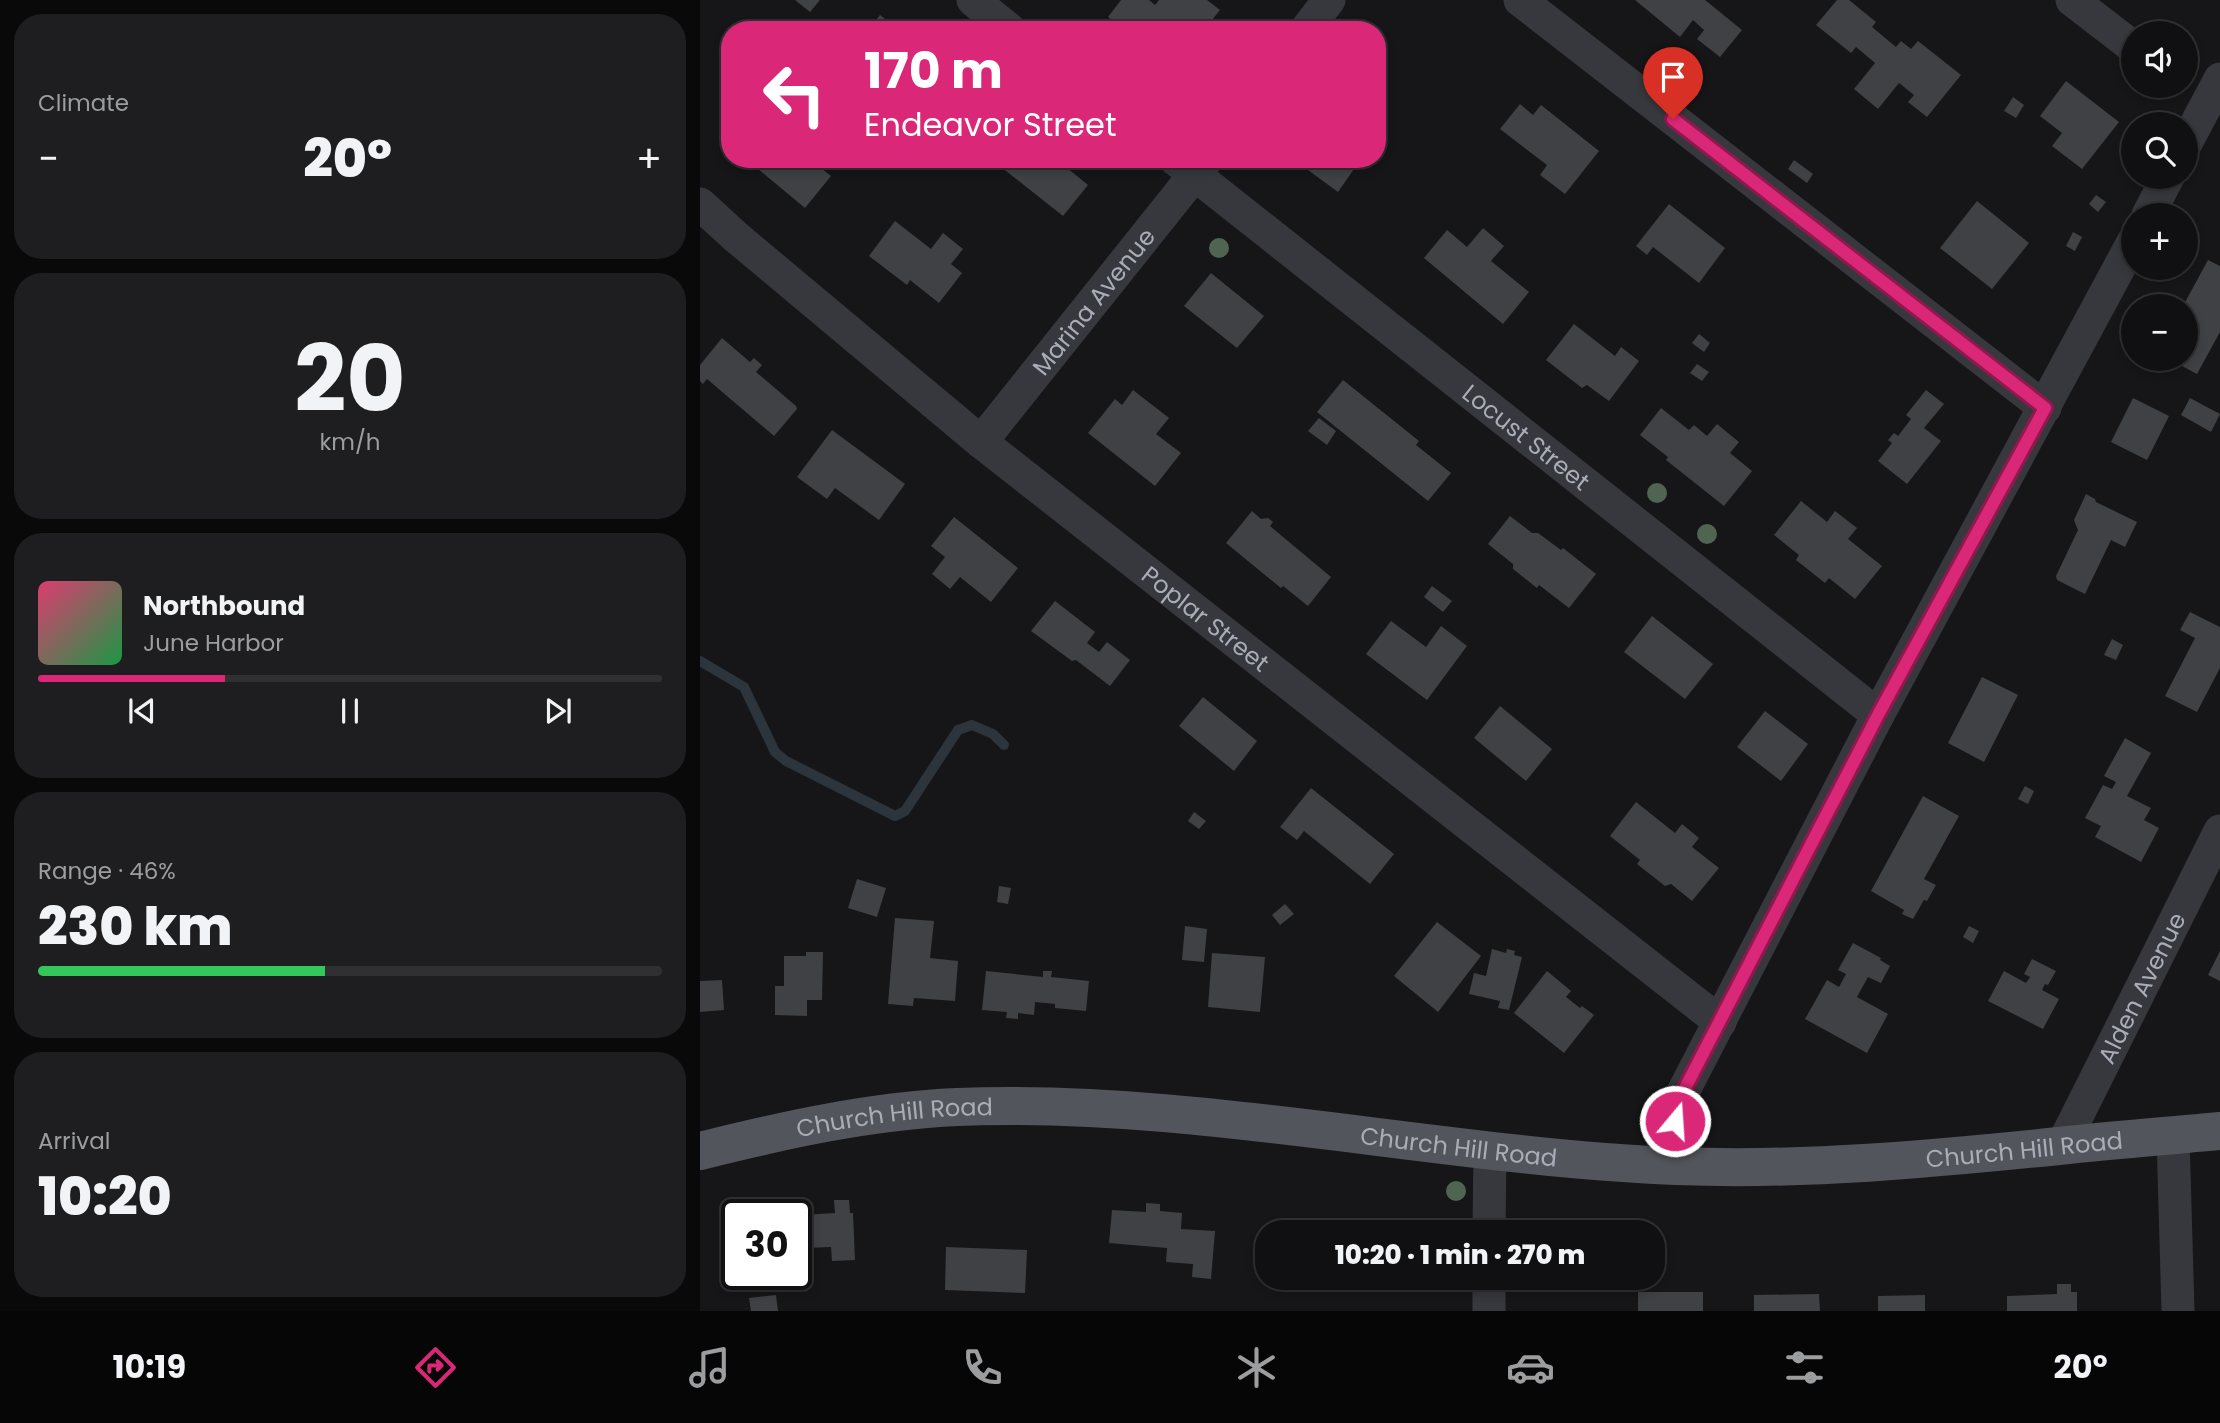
<!DOCTYPE html>
<html lang="en">
<head>
<meta charset="utf-8">
<style>
	body { margin:0; font-family:Poppins,sans-serif; background:#1e1e20; color:#f1f3f6; height:100vh; display:flex; flex-direction:column; font-size:26px; white-space:nowrap }
	* { box-sizing:border-box; margin:0 }
	p { font-size:23px; color:#9c9d9f }
	.icon { flex:none; width:38px; height:38px; fill:none; stroke:currentColor; stroke-width:2; stroke-linecap:round; stroke-linejoin:round }
	.map { position:relative; flex:1; overflow:hidden }
	.sheet { display:flex; flex-direction:column; gap:14px; padding:14px; background:#09090a; width:700px }
	.sheet>* { flex:none }
	.banner { position:absolute; left:21px; top:21px; width:665px; height:147px; border-radius:28px; box-shadow:0 4px 10px #0003,0 0 0 2px #303032; background:#db2777; color:#fff; overflow:hidden }
	.tools { position:absolute; left:1421px; top:21px; display:grid; gap:14px }
	.tools a { display:grid; place-items:center; width:77px; height:77px; border-radius:50%; background:#101012; box-shadow:0 4px 10px #0003,0 0 0 2px #303032; font-size:35px }
	.speed { position:absolute; left:21px; top:1199px; display:flex; gap:14px; font-size:35px; font-weight:700; text-align:center }
	.speed>* { display:grid; place-content:center; width:91px; height:91px; border-radius:50%; background:#101012; box-shadow:0 4px 10px #0003,0 0 0 2px #303032; line-height:1 }
	.speed .limit { border:4px solid #111; border-radius:10px; background:#fff; color:#111 }
	.pin { position:absolute; display:grid; place-items:center; width:60px; height:60px; color:#fff; margin:-72px -30px; border-radius:50% 50% 50% 0; rotate:-45deg; box-shadow:0 0 7px #0007 }
	.pin .icon { rotate:45deg }
	.me { position:absolute; width:77px; margin:-38px; rotate:18deg; stroke-linejoin:round; filter:drop-shadow(0 0 5px #0008) }
	.turn { display:flex; align-items:center; gap:24px; height:147px; padding:0 28px; font-size:32px }
	.turn .icon { width:91px; height:91px; stroke-width:2.5 }
	.turn b { display:block; font-size:49px; line-height:60px }
	.big { font-size:52px; font-weight:800; line-height:1.1 }
	.sheet .tile { flex:1; display:flex; flex-direction:column; justify-content:center; gap:10px; min-width:0; padding:0 24px; border-radius:28px; background:#1e1e20 }
	.sheet .dial { align-items:center; gap:0 }
	.dial b { font-size:91px; line-height:1 }
	.song { display:flex; align-items:center; gap:21px }
	.cover { width:84px; height:84px; border-radius:10px; background:linear-gradient(135deg,hsl(340 70% 55%),hsl(140 70% 35%)) }
	.played { height:7px; border-radius:4px; background:linear-gradient(90deg,#db2777 30%,#303032 30%) }
	.keys { display:flex; justify-content:space-around; direction:ltr }
	.heat { display:flex; justify-content:space-between; align-items:center; font-size:38px; direction:ltr }
	.charge { height:10px; border-radius:5px; background:linear-gradient(90deg,#34c759 46%,#303032 0) }
	.trip { position:absolute; left:555px; top:1220px; width:410px; height:70px; border-radius:28px; background:#101012; box-shadow:0 4px 10px #0003,0 0 0 2px #303032; font-weight:800; line-height:70px; text-align:center }
	.tab-bar { display:flex; height:112px; justify-content:space-around; align-items:center; background:#060607; color:#9c9d9f }
	.tab-bar .icon { width:49px; height:49px }
	.tab-bar .selected { color:#db2777 }
	.tab-bar b { font-size:32px; color:#f1f3f6 }
	main { display:flex; flex:1; min-height:0 }
	.map>svg:first-child { display:block }
	.lines { fill:none; stroke-linecap:round; stroke-linejoin:round }
	.stream { stroke:#2c353c; stroke-width:10 }
	.building { fill:#404145 }
	.minor { stroke:#37383d; stroke-width:33 }
	.major { stroke:#53555c; stroke-width:38 }
	.tree { fill:#506452 }
	.route-casing { stroke:#8e194d; stroke-width:18 }
	.route { stroke:#db2777; stroke-width:12 }
	.labels { text-anchor:middle; dominant-baseline:central; stroke-width:7; stroke-linejoin:round; paint-order:stroke }
	.street-label { font-size:24px; fill:#a8adb8; stroke:#111113 }
</style>
</head>
<body>
<main>
<section class="sheet">
<div class="tile"><p>Climate</p>
<div class="heat"><a>−</a><b class="big">20°</b><a>+</a></div>
</div>
<div class="tile dial"><b>20</b><p>km/h</p></div>
<div class="tile">
<div class="song"><i class="cover"></i><div><b>Northbound</b><p>June Harbor</p></div></div>
<div class="played"></div>
<div class="keys"><svg class="icon" aria-label="previous" viewBox="0 0 24 24"><path d="M18 5L8 12l10 7zM5 5v14"/></svg><svg class="icon" aria-label="pause" viewBox="0 0 24 24"><path d="M8 5v14M16 5v14"/></svg><svg class="icon" aria-label="next" viewBox="0 0 24 24"><path d="M6 5l10 7-10 7zM19 5v14"/></svg></div>
</div>
<div class="tile"><p>Range · 46%</p><b class="big">230 km</b><div class="charge"></div></div>
<div class="tile"><p>Arrival</p><b class="big">10:20</b></div>
</section>
<div class="map">
<svg width="1520" height="1311" viewBox="0 0 1520 1311">
	<rect width="100%" height="100%" fill="#161618"/>
	<g class="lines">
		<path class="stream" d="M 0,661 L 44,687 L 75,752 L 86,761 L 195,816 L 205,811 L 258,730 L 272,725 L 293,734 L 304,745"/>
	</g>
	<path class="building" d="M 95,0 L 120,0 L 110,12 Z
		M 421,0 L 449,0 L 455,5 L 459,0 L 507,0 L 520,10 L 504,30 L 424,30 L 408,17 Z
		M 935,0 L 1005,0 L 1042,30 L 1020,57 L 997,39 L 1004,30 L 993,20 L 980,37 Z
		M 1137,0 L 1149,0 L 1176,22 L 1172,27 L 1196,47 L 1201,41 L 1211,49 L 1218,41 L 1261,75 L 1227,117 L 1208,102 L 1214,95 L 1199,83 L 1178,109 L 1154,89 L 1175,63 L 1156,47 L 1151,53 L 1116,25 Z
		M 180,15 L 199,30 L 168,30 Z
		M 1366,81 L 1419,122 L 1382,169 L 1352,146 L 1362,133 L 1340,116 Z
		M 1313,97 L 1324,105 L 1316,118 L 1304,111 Z
		M 820,104 L 833,115 L 841,105 L 899,151 L 865,194 L 840,175 L 847,165 L 800,129 Z
		M 46,159 L 130,159 L 122,169 L 131,176 L 105,208 Z
		M 291,159 L 356,159 L 388,185 L 363,216 Z
		M 606,159 L 661,159 L 638,192 L 601,165 Z
		M 1094,160 L 1113,174 L 1107,183 L 1088,169 Z
		M 1396,195 L 1406,202 L 1398,212 L 1389,204 Z
		M 1277,201 L 1329,243 L 1292,289 L 1240,248 Z
		M 969,204 L 1025,248 L 999,283 L 953,247 L 947,255 L 936,246 Z
		M 195,221 L 231,249 L 243,233 L 263,249 L 251,264 L 262,273 L 239,303 L 210,280 L 207,285 L 169,256 Z
		M 783,228 L 804,246 L 791,261 L 829,292 L 803,324 L 724,258 L 747,230 L 767,247 Z
		M 1373,232 L 1382,237 L 1375,251 L 1366,246 Z
		M 1508,260 L 1520,266 L 1520,332 L 1497,374 L 1469,359 L 1486,359 L 1486,306 L 1483,306 Z
		M 511,273 L 564,316 L 537,348 L 484,306 Z
		M 874,324 L 915,356 L 921,347 L 939,361 L 909,401 L 887,385 L 882,388 L 846,360 Z
		M 999,334 L 1010,343 L 1004,352 L 992,343 Z
		M 22,338 L 50,362 L 54,358 L 62,365 L 56,372 L 96,406 L 97,409 L 74,436 L 7,379 L 3,384 L 0,381 L 0,365 Z
		M 997,364 L 1009,372 L 1002,381 L 990,373 Z
		M 643,380 L 719,441 L 716,445 L 751,473 L 728,501 L 617,412 Z
		M 433,390 L 469,418 L 456,434 L 481,453 L 455,486 L 388,433 L 415,399 L 422,405 Z
		M 1226,390 L 1244,404 L 1224,428 L 1241,441 L 1207,484 L 1178,461 L 1192,443 L 1188,440 L 1194,433 L 1198,436 L 1211,419 L 1206,415 Z
		M 1433,398 L 1469,416 L 1447,460 L 1411,442 Z
		M 1490,398 L 1520,414 L 1511,432 L 1481,415 Z
		M 961,408 L 989,430 L 994,425 L 1007,436 L 1017,424 L 1039,442 L 1030,453 L 1052,471 L 1024,506 L 966,460 L 968,457 L 940,435 Z
		M 619,418 L 636,431 L 627,445 L 608,431 Z
		M 132,430 L 205,484 L 179,520 L 135,488 L 127,499 L 97,477 Z
		M 1386,494 L 1395,499 L 1396,502 L 1437,522 L 1425,547 L 1411,540 L 1385,594 L 1357,580 L 1356,576 L 1378,530 L 1374,520 Z
		M 1101,501 L 1127,522 L 1135,511 L 1157,528 L 1148,539 L 1182,566 L 1155,599 L 1129,578 L 1125,583 L 1096,560 L 1099,555 L 1074,535 Z
		M 552,511 L 561,519 L 568,518 L 573,522 L 570,526 L 631,577 L 608,606 L 583,586 L 581,588 L 526,543 Z
		M 810,516 L 832,533 L 838,533 L 861,550 L 863,548 L 896,574 L 869,608 L 839,585 L 837,588 L 813,569 L 813,564 L 788,544 Z
		M 254,517 L 318,568 L 291,602 L 260,577 L 250,589 L 232,574 L 245,557 L 231,546 Z
		M 732,586 L 752,601 L 743,612 L 724,597 Z
		M 355,601 L 395,632 L 387,643 L 399,652 L 407,642 L 430,660 L 410,686 L 376,660 L 372,661 L 331,631 Z
		M 1490,612 L 1520,627 L 1520,668 L 1497,712 L 1465,696 L 1495,638 L 1480,630 Z
		M 952,616 L 1013,664 L 985,699 L 924,652 Z
		M 691,621 L 726,647 L 741,626 L 767,646 L 727,700 L 666,654 Z
		M 1412,639 L 1423,645 L 1416,660 L 1404,655 Z
		M 1282,677 L 1318,695 L 1284,762 L 1248,743 Z
		M 503,697 L 557,741 L 534,771 L 479,726 Z
		M 800,706 L 852,749 L 826,781 L 774,738 Z
		M 1065,711 L 1108,744 L 1081,781 L 1037,747 Z
		M 1425,738 L 1451,753 L 1427,796 L 1451,808 L 1444,820 L 1459,828 L 1441,862 L 1395,837 L 1401,826 L 1385,818 L 1403,785 L 1412,789 L 1416,782 L 1404,776 Z
		M 1325,786 L 1334,791 L 1328,804 L 1318,799 Z
		M 611,788 L 694,854 L 670,884 L 604,831 L 597,840 L 580,827 Z
		M 1223,796 L 1259,816 L 1224,879 L 1236,885 L 1227,901 L 1224,900 L 1213,919 L 1202,914 L 1204,910 L 1171,891 Z
		M 936,802 L 975,833 L 982,824 L 999,838 L 992,847 L 1019,868 L 992,901 L 971,884 L 965,886 L 937,864 L 940,860 L 910,836 Z
		M 494,812 L 506,821 L 499,829 L 488,821 Z
		M 157,879 L 186,888 L 177,917 L 148,908 Z
		M 299,886 L 311,888 L 308,904 L 297,902 Z
		M 585,904 L 594,914 L 580,925 L 572,915 Z
		M 195,918 L 234,921 L 230,958 L 258,961 L 255,1001 L 214,998 L 213,1006 L 188,1004 Z
		M 737,922 L 781,956 L 738,1012 L 694,976 Z
		M 485,926 L 507,929 L 504,962 L 482,960 Z
		M 1269,926 L 1279,931 L 1273,943 L 1263,937 Z
		M 1153,943 L 1181,958 L 1180,960 L 1190,966 L 1181,983 L 1168,977 L 1157,997 L 1188,1014 L 1167,1053 L 1105,1019 L 1127,980 L 1139,987 L 1146,974 L 1138,970 Z
		M 792,949 L 806,953 L 807,949 L 815,951 L 814,955 L 822,957 L 809,1010 L 798,1008 L 800,1001 L 769,994 L 774,973 L 786,976 Z
		M 1520,951 L 1520,981 L 1508,975 Z
		M 106,952 L 123,952 L 122,1000 L 107,1000 L 107,1016 L 75,1015 L 75,986 L 84,986 L 84,956 L 106,956 Z
		M 512,953 L 565,957 L 560,1012 L 508,1007 Z
		M 1332,959 L 1356,971 L 1348,985 L 1345,984 L 1342,990 L 1359,999 L 1343,1029 L 1288,1001 L 1304,971 L 1326,983 L 1330,977 L 1324,974 Z
		M 286,971 L 343,977 L 343,971 L 352,971 L 351,977 L 389,981 L 386,1011 L 355,1008 L 355,1004 L 335,1002 L 334,1015 L 318,1013 L 318,1019 L 306,1018 L 307,1012 L 282,1010 Z
		M 847,971 L 871,991 L 866,997 L 880,1008 L 882,1006 L 894,1015 L 864,1053 L 814,1013 Z
		M 22,980 L 24,1010 L 0,1012 L 0,981 Z
		M 134,1200 L 149,1200 L 150,1213 L 153,1213 L 155,1260 L 132,1261 L 131,1247 L 105,1248 L 103,1215 L 135,1213 Z
		M 446,1203 L 460,1204 L 460,1211 L 482,1213 L 481,1229 L 515,1231 L 511,1279 L 492,1277 L 493,1264 L 466,1262 L 467,1248 L 409,1243 L 412,1210 L 446,1212 Z
		M 246,1247 L 327,1250 L 325,1293 L 245,1290 Z
		M 1357,1284 L 1371,1284 L 1371,1292 L 1377,1292 L 1377,1311 L 1307,1311 L 1307,1296 L 1357,1294 Z
		M 938,1292 L 1003,1292 L 1003,1311 L 938,1311 Z
		M 1119,1294 L 1120,1311 L 1054,1311 L 1054,1295 Z
		M 76,1295 L 78,1311 L 51,1311 L 49,1298 Z
		M 1225,1295 L 1225,1311 L 1178,1311 L 1178,1296 Z"/>
	<g class="lines">
		<g class="minor">
			<path d="M 273,0 L 310,30"/>
			<path d="M 820,0 L 1345,408"/>
			<path d="M 1372,0 L 1433,47"/>
			<path d="M 606,30 L 629,0"/>
			<path d="M 1486,143 L 1520,79"/>
			<path id="s1" d="M 475,159 L 1178,715"/>
			<path id="s2" d="M 0,204 L 36,237 L 281,442 L 1020,1022"/>
			<path d="M 1448,215 L 1468,177"/>
			<path id="s3" d="M 281,442 L 507,159"/>
			<path d="M 1473,1136 L 1478,1311"/>
			<path id="s4" d="M 1362,1146 L 1520,831"/>
			<path d="M 977,1166 L 975,1121 L 981,1096 L 1178,715 L 1433,242"/>
			<path d="M 789,1232 L 790,1150"/>
			<path d="M 789,1311 L 789,1278"/>
		</g>
		<path class="major" id="s5" d="M 0,1151 C 84,1130 170,1111 257,1107 C 499,1098 736,1156 976,1166 C 1105,1171 1232,1159 1359,1146 C 1413,1140 1467,1136 1520,1131"/>
	</g>
	<g class="tree">
		<circle cx="519" cy="248" r="10"/>
		<circle cx="957" cy="493" r="10"/>
		<circle cx="1007" cy="534" r="10"/>
		<circle cx="756" cy="1191" r="10"/>
	</g>
	<g class="lines">
		<g class="route-casing">
			<path id="route" d="M 973,119 L 1345,408 L 1178,715 L 981,1096 L 975,1121"/>
		</g>
		<use href="#route" class="route"/>
	</g>
	<g class="labels">
		<g class="street-label">
			<text stroke="none"><textPath href="#s3" startOffset="180">Marina Avenue</textPath></text>
			<text stroke="none"><textPath href="#s1" startOffset="448">Locust Street</textPath></text>
			<text stroke="none"><textPath href="#s2" startOffset="654">Poplar Street</textPath></text>
			<text stroke="none"><textPath href="#s4" startOffset="177">Alden Avenue</textPath></text>
			<text stroke="none"><textPath href="#s5" startOffset="198">Church Hill Road</textPath></text>
			<text stroke="none"><textPath href="#s5" startOffset="765">Church Hill Road</textPath></text>
			<text stroke="none"><textPath href="#s5" startOffset="1332">Church Hill Road</textPath></text>
		</g>
	</g>
</svg>
<div class="tools">
<a><svg class="icon" aria-label="sound" viewBox="0 0 24 24"><path d="M4 9h4l5-4v14l-5-4H4zM17 9q2 3 0 6"/></svg></a>
<a><svg class="icon" aria-label="search" viewBox="0 0 24 24"><circle cx="10" cy="10" r="6"/><path d="M15 15l6 6"/></svg></a>
<a>+</a>
<a>−</a>
</div>
<div class="speed"><div class="limit">30</div></div>
<div class="pin" style="left:973px;top:119px;background:#d93025"><svg class="icon" aria-label="arrive" viewBox="0 0 24 24"><path d="M6 21V4h12l-3 4 3 4H6"/></svg></div>
<svg class="me" style="left:975px;top:1121px" viewBox="-20 -20 40 40"><circle r="17" fill="#db2777" stroke="#fff" stroke-width="3"/><path d="M0-11L8 9 0 5-8 9z" fill="#fff"/></svg>
<div class="trip">10:20 · 1 min · 270 m</div>
<div class="banner">
<div class="turn"><svg class="icon" aria-label="left" viewBox="0 0 24 24"><path d="M17 20v-9H6M10 6l-5 5 5 5"/></svg><div><b>170 m</b>Endeavor Street</div></div>
</div>
</div>
</main>
<nav class="tab-bar">
<b>10:19</b>
<svg class="icon selected" aria-label="directions" viewBox="0 0 24 24"><path d="M12 3l9 9-9 9-9-9zM9 14v-3h6M13 9l2 2-2 2"/></svg>
<svg class="icon" aria-label="music" viewBox="0 0 24 24"><path d="M9 18V5l10-2v13"/><circle cx="6" cy="18" r="3"/><circle cx="16" cy="16" r="3"/></svg>
<svg class="icon" aria-label="phone" viewBox="0 0 24 24"><path d="M5 4h4l2 5-3 2q2 4 5 5l2-3 5 2v4C11 20 4 13 5 4z"/></svg>
<svg class="icon" aria-label="climate" viewBox="0 0 24 24"><path d="M12 3v18M4 7l16 10M4 17L20 7"/></svg>
<svg class="icon" aria-label="car" viewBox="0 0 24 24"><path d="M5 17H2v-5l4-1 3-4h7l3 4 3 1v5h-3M9 17h6M6 11h13"/><circle cx="7" cy="17" r="2"/><circle cx="17" cy="17" r="2"/></svg>
<svg class="icon" aria-label="filters" viewBox="0 0 24 24"><path d="M4 7h16M4 17h16"/><circle cx="9" cy="7" r="2"/><circle cx="15" cy="17" r="2"/></svg>
<b>20°</b>
</nav>
</body>
</html>
